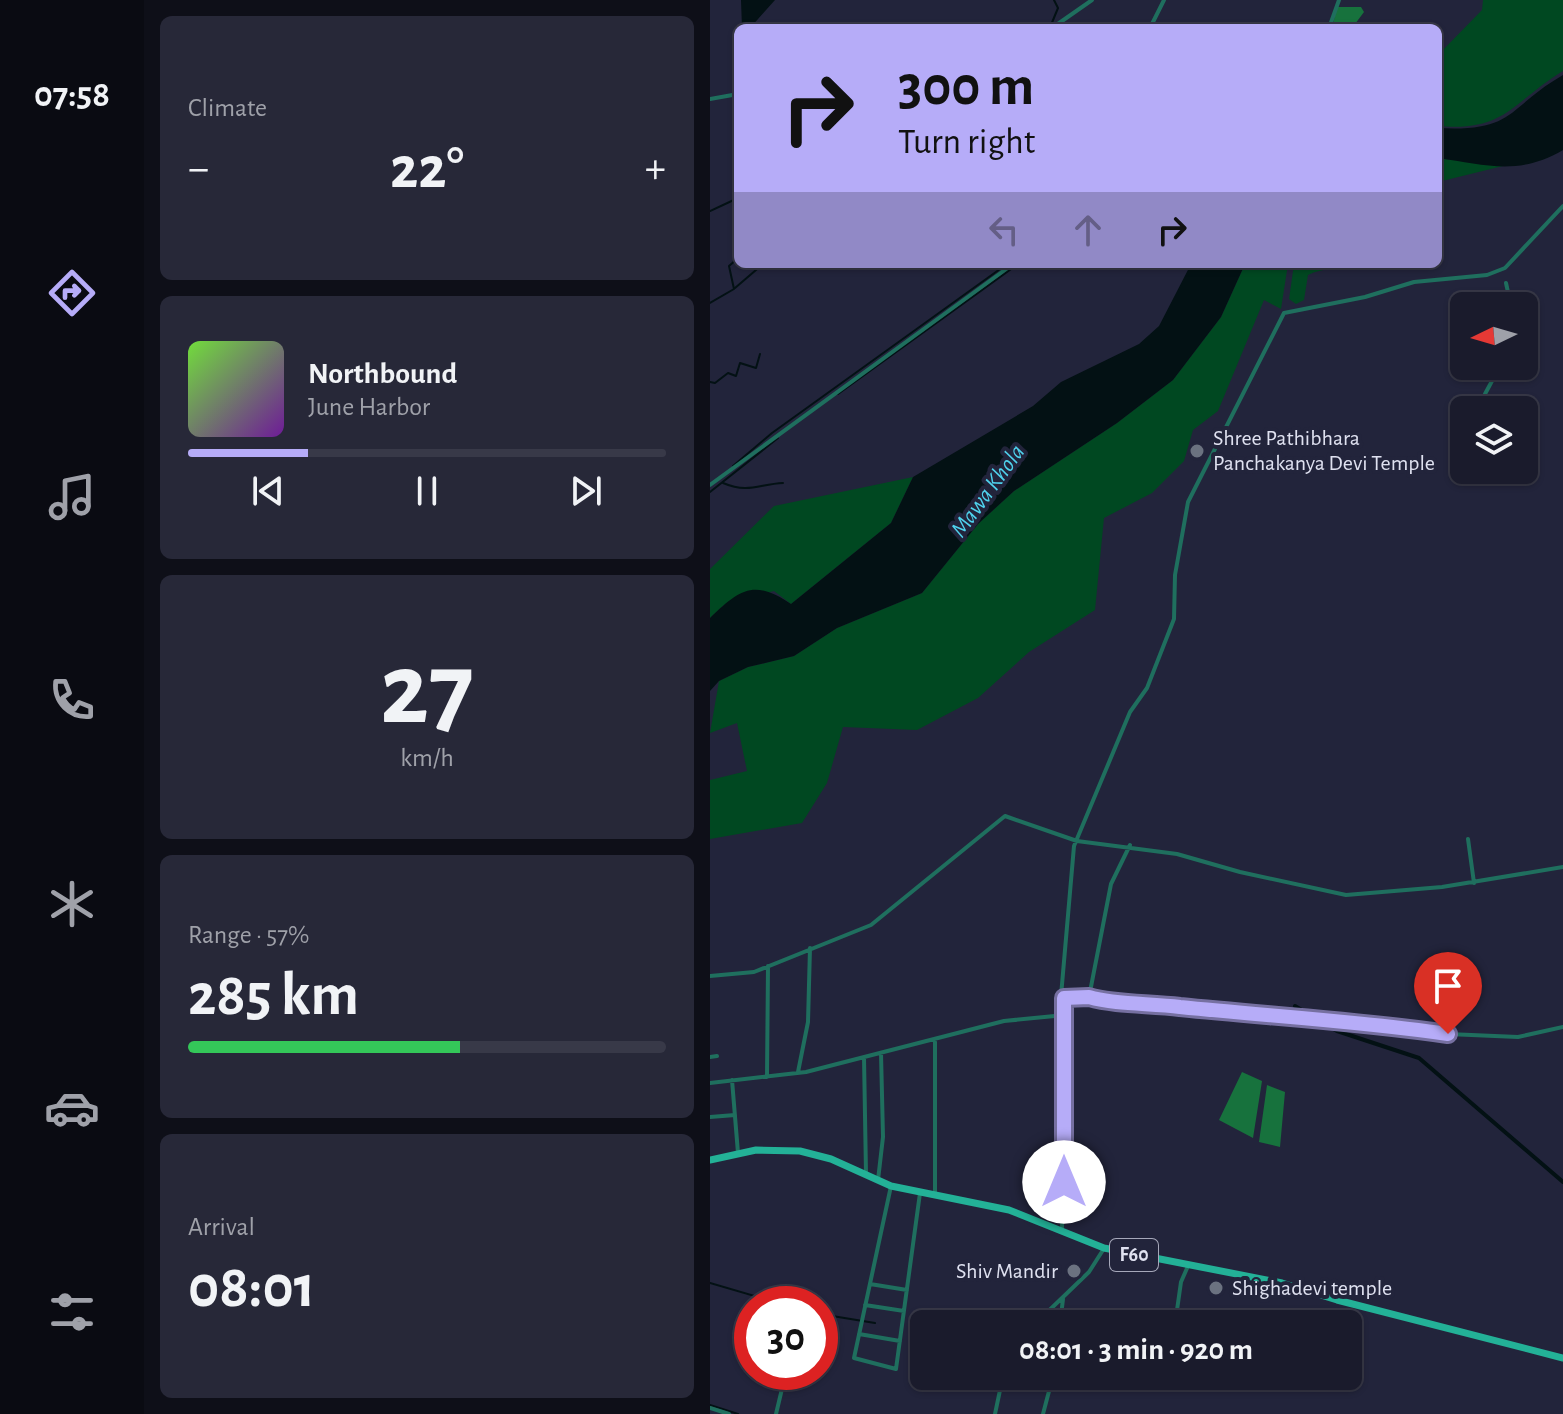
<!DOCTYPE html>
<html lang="en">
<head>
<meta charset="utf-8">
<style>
	body { margin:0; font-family:"Alegreya Sans",sans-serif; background:#272838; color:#f1f3f6; height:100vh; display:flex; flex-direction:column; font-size:30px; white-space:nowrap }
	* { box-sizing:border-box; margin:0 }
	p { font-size:26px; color:#9fa1a9 }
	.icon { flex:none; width:44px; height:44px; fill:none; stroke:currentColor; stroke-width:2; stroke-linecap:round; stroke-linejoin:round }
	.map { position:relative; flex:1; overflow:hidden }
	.sheet { display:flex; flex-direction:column; gap:16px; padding:16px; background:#0e0f18; width:566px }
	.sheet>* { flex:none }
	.hud { position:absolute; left:24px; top:24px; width:708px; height:244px; border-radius:12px; box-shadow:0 2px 6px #0004,0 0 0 2px #383948; background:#b6acf8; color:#111; overflow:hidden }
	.needle { width:52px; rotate:265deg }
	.tools { position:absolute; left:740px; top:292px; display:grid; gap:16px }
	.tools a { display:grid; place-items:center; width:88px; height:88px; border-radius:12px; background:#1a1b2c; box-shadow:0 2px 6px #0004,0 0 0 2px #383948; font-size:40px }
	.speed { position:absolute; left:24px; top:1286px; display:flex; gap:16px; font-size:40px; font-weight:700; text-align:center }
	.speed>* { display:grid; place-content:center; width:104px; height:104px; border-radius:50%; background:#1a1b2c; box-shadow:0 2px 6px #0004,0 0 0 2px #383948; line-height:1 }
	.speed .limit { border:12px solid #d22; background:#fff; color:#111 }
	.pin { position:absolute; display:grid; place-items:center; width:68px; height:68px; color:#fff; margin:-82px -34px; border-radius:50% 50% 50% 0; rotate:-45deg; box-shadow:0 0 8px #0007 }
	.pin .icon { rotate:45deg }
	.me { position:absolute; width:88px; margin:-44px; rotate:0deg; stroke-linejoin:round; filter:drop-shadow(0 0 6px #0008) }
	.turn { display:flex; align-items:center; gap:28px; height:168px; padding:0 32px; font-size:36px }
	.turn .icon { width:104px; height:104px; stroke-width:2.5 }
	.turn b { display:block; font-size:56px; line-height:68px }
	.lanes { display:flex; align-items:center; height:76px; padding:0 32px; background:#0003; justify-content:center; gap:40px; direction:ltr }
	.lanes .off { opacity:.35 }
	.big { font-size:60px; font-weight:700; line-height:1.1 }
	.sheet .widget { flex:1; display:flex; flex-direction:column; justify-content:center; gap:12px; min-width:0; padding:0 28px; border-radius:12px; background:#272838 }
	.sheet .dial { align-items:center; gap:0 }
	.dial b { font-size:104px; line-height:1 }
	.song { display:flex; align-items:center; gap:24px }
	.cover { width:96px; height:96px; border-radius:12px; background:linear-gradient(135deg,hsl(100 70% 55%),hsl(280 70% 35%)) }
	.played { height:8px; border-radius:4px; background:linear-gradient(90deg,#b6acf8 25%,#383948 25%) }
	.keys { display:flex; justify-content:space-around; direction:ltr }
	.heat { display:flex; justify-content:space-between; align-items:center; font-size:44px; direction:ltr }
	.charge { height:12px; border-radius:6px; background:linear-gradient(90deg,#34c759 57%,#383948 0) }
	.trip { position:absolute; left:200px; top:1310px; width:452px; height:80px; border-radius:12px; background:#1a1b2c; box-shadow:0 2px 6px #0004,0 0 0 2px #383948; font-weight:700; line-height:80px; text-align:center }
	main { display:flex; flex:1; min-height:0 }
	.tabs { display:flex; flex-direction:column; width:144px; justify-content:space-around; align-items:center; background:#0a0b12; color:#9fa1a9 }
	.tabs .icon { width:56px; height:56px }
	.tabs .current { color:#b6acf8 }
	.tabs b { font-size:36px; color:#f1f3f6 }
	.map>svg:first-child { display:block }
	.green { fill:#004821 }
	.forest { fill:#17723d }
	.water { fill:#031114 }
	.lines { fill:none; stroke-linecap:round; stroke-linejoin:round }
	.stream { stroke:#031114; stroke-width:2 }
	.canal { stroke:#031114; stroke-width:4 }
	.minor { stroke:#1f6f5e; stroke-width:4 }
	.primary { stroke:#23b197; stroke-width:7 }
	.route-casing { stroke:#7670a1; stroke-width:20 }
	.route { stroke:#b6acf8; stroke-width:14 }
	.worship-dot { fill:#6b7280; stroke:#22243b; stroke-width:3 }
	.labels { text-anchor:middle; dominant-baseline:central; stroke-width:8; stroke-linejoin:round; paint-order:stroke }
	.shield { fill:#22243b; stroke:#a6a8ba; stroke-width:2 }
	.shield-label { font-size:20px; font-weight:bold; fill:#dfe1f0 }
	.poi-label { font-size:22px; fill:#dfe1f0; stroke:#22243b; text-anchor:start }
	.water-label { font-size:24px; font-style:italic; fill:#4fd2ed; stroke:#22243b }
</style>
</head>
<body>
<main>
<nav class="tabs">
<b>07:58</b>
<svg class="icon current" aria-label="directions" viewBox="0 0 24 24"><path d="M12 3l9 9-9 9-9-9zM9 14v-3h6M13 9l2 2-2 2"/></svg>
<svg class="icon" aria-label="music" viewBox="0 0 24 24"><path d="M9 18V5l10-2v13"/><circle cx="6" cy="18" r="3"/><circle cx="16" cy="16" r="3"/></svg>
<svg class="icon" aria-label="phone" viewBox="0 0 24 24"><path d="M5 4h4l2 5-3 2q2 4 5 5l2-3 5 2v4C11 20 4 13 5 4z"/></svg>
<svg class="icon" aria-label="climate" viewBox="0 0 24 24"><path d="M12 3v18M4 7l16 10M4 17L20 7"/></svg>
<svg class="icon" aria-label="car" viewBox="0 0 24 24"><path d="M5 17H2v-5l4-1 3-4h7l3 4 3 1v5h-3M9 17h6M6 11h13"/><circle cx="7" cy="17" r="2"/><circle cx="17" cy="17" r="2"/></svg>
<svg class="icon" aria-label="filters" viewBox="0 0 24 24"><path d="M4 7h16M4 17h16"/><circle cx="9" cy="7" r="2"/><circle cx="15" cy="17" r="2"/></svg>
</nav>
<section class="sheet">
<div class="widget"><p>Climate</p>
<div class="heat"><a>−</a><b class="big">22°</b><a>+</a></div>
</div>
<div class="widget">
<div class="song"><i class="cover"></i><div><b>Northbound</b><p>June Harbor</p></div></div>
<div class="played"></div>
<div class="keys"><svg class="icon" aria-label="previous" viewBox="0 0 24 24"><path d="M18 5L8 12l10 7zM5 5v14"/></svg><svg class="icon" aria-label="pause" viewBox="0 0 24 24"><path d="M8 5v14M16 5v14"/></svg><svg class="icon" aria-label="next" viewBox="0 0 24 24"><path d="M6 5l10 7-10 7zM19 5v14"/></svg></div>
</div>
<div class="widget dial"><b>27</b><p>km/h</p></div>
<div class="widget"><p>Range · 57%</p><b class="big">285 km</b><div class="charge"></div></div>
<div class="widget"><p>Arrival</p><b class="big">08:01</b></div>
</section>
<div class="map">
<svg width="853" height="1414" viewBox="0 0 853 1414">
	<rect width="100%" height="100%" fill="#22243b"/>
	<path class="green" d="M 773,0 L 853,0 L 853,71 C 802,102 796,132 728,126 L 728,55 L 772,10 Z
		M 728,158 L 793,166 L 728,182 Z
		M 535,264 L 578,264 L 571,309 L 554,300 L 508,411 L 483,430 L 474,461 L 442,493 L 394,518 L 385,610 L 319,652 L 268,698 L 207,730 L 133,727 L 117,783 L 92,823 L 0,839 L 0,780 L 37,771 L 27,723 L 0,733 L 9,681 L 38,667 L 84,656 L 127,628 L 212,593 L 268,524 L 304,491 L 407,423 L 463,380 L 511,317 Z
		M 584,264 L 641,264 C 627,271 613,267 598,275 L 594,300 L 586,304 L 579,299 Z
		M 203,477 L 181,523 L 81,604 L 64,591 L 14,605 L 0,618 L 0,569 L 64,506 Z"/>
	<path class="forest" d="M 627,7 L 651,7 L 654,12 L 645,24 L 622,28 Z
		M 532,1072 L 552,1081 L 543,1138 L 509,1120 Z
		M 557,1085 L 575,1092 L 570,1147 L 549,1142 Z"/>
	<path class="water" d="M 31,0 L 65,0 L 40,28 L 32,28 Z
		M 853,75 L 853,150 C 809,176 776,165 728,158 L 728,128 C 806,132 796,108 853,75 Z
		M 481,264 L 535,264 L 511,317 L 463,380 L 407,423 L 304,491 L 268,524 L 212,593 L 127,628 L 84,656 L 38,667 L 9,681 L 0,691 L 0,618 C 30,589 44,579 81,604 L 181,523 L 203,477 L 323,406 L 351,382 L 429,344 L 449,326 Z"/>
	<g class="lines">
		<path class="stream" d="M 289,28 L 341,25 L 348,8 L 344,0
			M 0,211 L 28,198
			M 28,234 L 24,241 L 28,248
			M 25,288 L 53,264
			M 0,303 L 24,289 L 19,266 L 27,259 L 28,251
			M 0,382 L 5,383 L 18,373 L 26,376 L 30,363 L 46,368 L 50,354
			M 128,394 L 308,264
			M 23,466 L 62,433 L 297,264
			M 13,483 C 39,494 49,484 73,483
			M 0,492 L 68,438
			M 0,1283 L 72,1304
			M 110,1314 L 165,1323
			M 0,1405 L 28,1414"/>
		<path class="canal" d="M 585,1006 L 627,1031 L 709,1058 L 853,1182"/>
		<path class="minor" d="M 342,28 L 382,0
			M 440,28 L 454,0
			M 619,28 L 629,0
			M 0,99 L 28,94
			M 796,283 L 801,306
			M 776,410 L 775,394 L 790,366
			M 0,485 L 303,264
			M 758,839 L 764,883
			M 0,976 L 44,972 L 161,925 L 295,816 L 367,841 L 467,854 L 530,872 L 636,895 L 732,887 L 853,867
			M 379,997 L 531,1015 L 610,1018 L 670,1028 L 738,1034 L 808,1037 L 853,1027
			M 354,998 L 351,996 L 364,846 L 420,712 L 437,688 L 464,619 L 465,575 L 478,502 L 574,313 L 655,297 L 704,282 L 777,275 L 795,268 L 853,206
			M 0,1057 L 7,1056
			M 154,1057 L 156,1174
			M 88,1072 L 98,1022 L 100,948
			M 57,1077 L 58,966
			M 22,1080 L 28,1153
			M 0,1083 L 96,1072 L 294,1021 L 355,1015 L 354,998 L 379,997 L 401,884 L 420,845
			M 0,1117 L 25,1115
			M 168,1180 L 173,1137 L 171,1053
			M 181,1186 L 144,1358 L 186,1369 L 210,1193
			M 225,1195 L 225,1042
			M 352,1231 L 355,1015
			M 160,1284 L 197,1290
			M 155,1305 L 194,1311
			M 351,1313 C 393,1313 425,1320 465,1324 L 471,1282 L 478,1266
			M 325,1324 L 379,1272 L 393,1250
			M 350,1324 L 353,1299
			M 567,1324 L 569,1319 L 591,1317 L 618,1321
			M 149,1334 L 190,1341
			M 0,1408 L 19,1414
			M 66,1414 L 76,1372
			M 285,1414 L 293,1376
			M 333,1414 L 343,1376"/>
		<path class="primary" d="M 0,1160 L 46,1150 L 90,1151 L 121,1159 L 181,1186 L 299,1210 L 394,1248 L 572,1283 L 627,1300 L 853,1358"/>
	</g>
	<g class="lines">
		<g class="route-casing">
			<path id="route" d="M 354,1182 L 354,998 L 379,997 C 407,1005 440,1003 470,1007 C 559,1016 649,1021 738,1034"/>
		</g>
		<use href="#route" class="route"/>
	</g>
	<g class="worship-dot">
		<circle cx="487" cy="451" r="8"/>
		<circle cx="364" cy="1271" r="8"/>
		<circle cx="506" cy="1288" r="8"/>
	</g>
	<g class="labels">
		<rect class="shield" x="400" y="1239" width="48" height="32" rx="6"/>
		<g class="shield-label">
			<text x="424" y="1255">F60</text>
		</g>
		<g class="poi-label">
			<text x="503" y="438">Shree Pathibhara<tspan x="503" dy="25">Panchakanya Devi Temple</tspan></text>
			<text x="348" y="1271" text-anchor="end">Shiv Mandir</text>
			<text x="522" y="1288">Shighadevi temple</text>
		</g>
		<g class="water-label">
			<text transform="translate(278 491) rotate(-54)">Mawa Khola</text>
		</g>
	</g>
</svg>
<div class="tools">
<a><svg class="needle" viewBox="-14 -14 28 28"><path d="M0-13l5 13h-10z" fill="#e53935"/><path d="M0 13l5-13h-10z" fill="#9fa1a9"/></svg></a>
<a><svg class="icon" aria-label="layers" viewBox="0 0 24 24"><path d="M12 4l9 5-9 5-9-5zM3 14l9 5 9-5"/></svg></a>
</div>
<div class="speed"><div class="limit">30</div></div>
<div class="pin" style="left:738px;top:1034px;background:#d93025"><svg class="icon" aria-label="arrive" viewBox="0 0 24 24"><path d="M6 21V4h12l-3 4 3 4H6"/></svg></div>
<svg class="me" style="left:354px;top:1182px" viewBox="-20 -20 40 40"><circle r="19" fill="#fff"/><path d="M0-13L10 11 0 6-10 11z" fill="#b6acf8"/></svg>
<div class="trip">08:01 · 3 min · 920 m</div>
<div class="hud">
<div class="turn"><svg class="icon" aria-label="right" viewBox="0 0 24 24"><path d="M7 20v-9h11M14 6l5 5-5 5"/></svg><div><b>300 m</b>Turn right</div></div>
<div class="lanes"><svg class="icon off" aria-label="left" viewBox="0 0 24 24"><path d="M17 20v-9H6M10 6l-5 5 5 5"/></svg><svg class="icon off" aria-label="ahead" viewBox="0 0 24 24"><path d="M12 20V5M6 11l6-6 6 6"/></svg><svg class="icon" aria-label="right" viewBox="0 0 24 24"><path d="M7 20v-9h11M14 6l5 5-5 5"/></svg></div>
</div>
</div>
</main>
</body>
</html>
